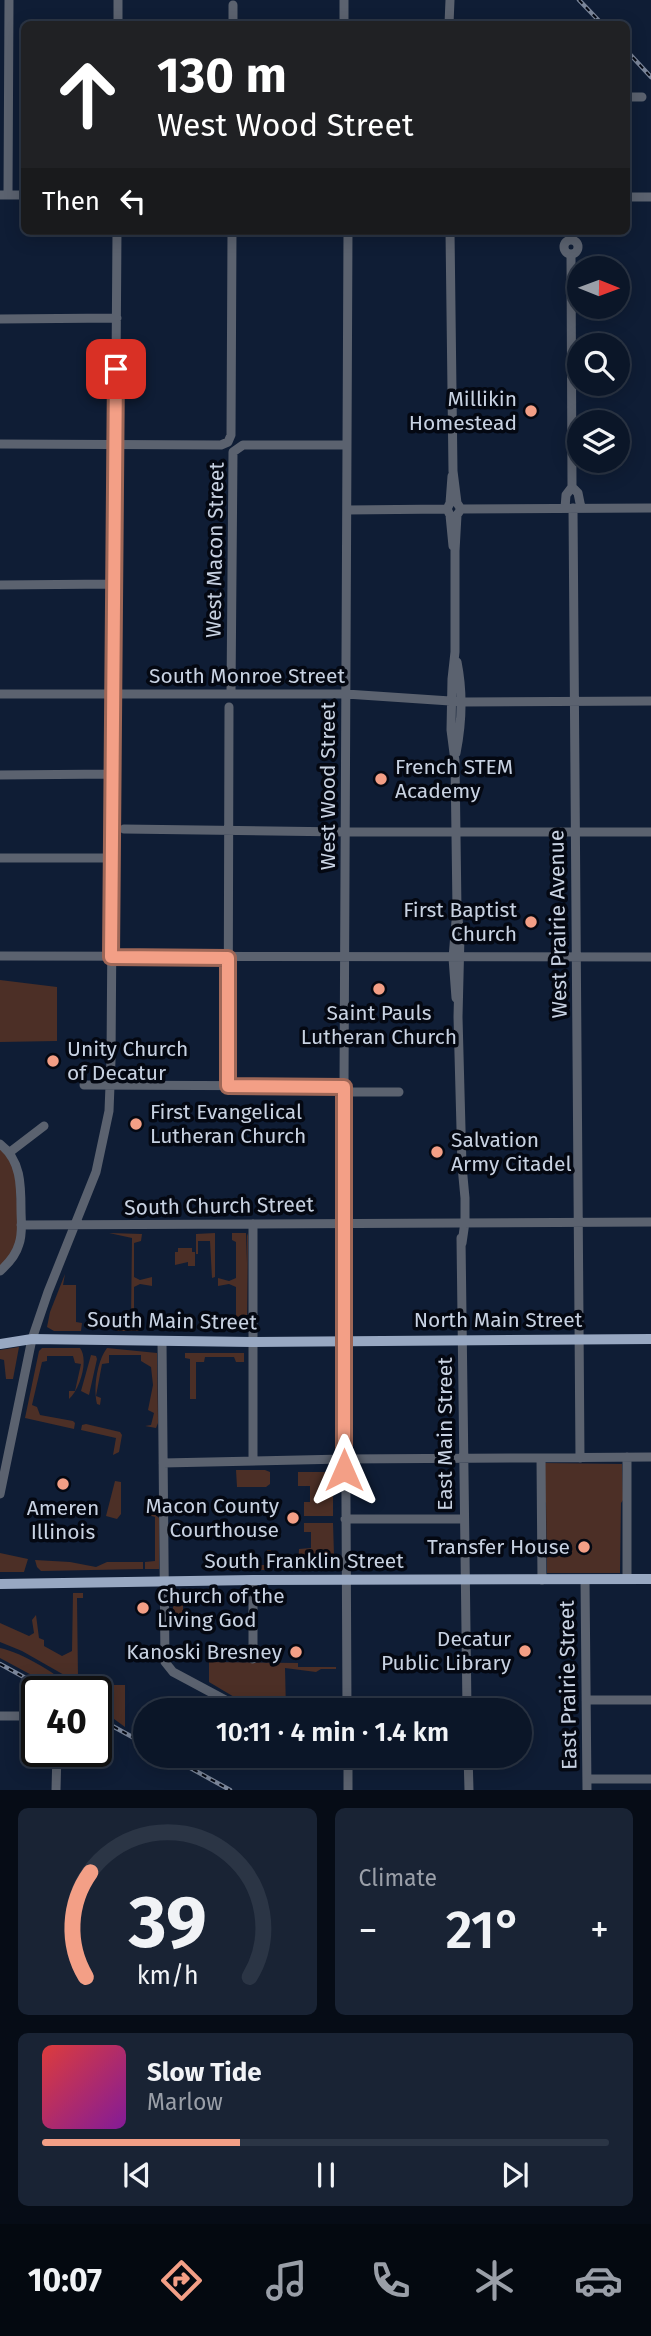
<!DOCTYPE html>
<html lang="en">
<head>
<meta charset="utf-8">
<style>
	body { margin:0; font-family:"Fira Sans",sans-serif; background:#192334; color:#f1f3f6; height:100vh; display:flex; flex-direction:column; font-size:26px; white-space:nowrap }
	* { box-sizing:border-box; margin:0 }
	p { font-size:23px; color:#9a9fa8 }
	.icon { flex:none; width:38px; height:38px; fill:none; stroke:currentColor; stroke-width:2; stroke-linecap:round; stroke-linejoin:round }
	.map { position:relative; height:1790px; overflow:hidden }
	.side { display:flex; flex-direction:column; gap:18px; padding:18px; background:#060c16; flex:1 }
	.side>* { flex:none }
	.hud { position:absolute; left:21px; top:21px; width:609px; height:214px; border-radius:10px; box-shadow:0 4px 18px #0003,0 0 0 2px #2b3545; background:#202124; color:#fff; overflow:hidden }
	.needle { width:46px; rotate:91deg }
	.controls { position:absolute; left:567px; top:256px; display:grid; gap:14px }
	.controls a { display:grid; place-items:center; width:63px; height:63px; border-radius:50%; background:#0b1628; box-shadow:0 4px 18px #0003,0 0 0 2px #2b3545; font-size:35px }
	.speed { position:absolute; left:21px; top:1676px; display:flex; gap:14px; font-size:35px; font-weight:700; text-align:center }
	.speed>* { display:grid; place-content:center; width:91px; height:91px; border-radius:50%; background:#0b1628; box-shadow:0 4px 18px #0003,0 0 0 2px #2b3545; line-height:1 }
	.speed .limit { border:4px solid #111; border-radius:10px; background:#fff; color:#111 }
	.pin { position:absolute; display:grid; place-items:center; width:60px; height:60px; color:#fff; margin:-30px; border-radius:14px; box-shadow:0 4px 10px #0006 }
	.me { position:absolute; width:77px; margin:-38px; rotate:0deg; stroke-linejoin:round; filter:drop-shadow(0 0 5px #0008) }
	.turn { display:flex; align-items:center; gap:24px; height:147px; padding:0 21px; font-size:32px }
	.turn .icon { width:91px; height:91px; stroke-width:2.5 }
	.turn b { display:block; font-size:49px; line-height:60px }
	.then { display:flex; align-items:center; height:66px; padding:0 21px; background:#0003; gap:14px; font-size:26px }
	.big { font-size:52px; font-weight:600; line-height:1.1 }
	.side .card { flex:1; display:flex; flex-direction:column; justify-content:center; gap:10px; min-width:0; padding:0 24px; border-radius:10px; background:#192334 }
	.side .dial { align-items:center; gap:0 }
	.dial svg { height:182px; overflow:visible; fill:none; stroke:#2b3545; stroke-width:7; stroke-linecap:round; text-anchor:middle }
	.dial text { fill:#f1f3f6; stroke:none }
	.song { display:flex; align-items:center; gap:21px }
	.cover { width:84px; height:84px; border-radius:10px; background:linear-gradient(135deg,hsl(0 70% 55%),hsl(290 70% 35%)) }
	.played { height:7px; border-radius:4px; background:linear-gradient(90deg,#f39f86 35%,#2b3545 35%) }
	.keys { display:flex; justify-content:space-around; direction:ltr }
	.heat { display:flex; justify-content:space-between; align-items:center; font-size:38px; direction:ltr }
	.side .tiles { flex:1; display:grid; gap:18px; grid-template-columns:1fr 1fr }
	.card:last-child { grid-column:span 2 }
	.trip { position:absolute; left:133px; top:1698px; width:399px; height:70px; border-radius:35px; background:#0b1628; box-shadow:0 4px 18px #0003,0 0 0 2px #2b3545; font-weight:600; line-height:70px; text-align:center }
	.dock { display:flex; height:112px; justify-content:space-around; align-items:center; background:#040910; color:#9a9fa8 }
	.dock .icon { width:49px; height:49px }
	.dock .current { color:#f39f86 }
	.dock b { font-size:32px; color:#f1f3f6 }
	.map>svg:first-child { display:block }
	.green { fill:#4c2f26 }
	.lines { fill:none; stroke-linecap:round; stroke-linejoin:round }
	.minor { stroke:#5b626f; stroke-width:9 }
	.major { stroke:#98a8c2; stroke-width:10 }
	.rail-casing { stroke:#7b869a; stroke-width:4.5 }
	.rail { stroke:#040812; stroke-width:2; stroke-dasharray:5; stroke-linecap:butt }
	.route-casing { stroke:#9e6757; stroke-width:18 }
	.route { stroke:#f39f86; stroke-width:12 }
	.poi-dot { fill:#f39f86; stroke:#040812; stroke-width:2.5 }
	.labels { text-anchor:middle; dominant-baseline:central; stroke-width:7; stroke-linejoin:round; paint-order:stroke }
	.poi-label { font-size:21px; fill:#c8d2e2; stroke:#040812; text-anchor:end }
	.street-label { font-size:21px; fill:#c8d2e2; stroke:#040812 }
</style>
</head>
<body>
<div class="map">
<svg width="651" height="1790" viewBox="0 0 651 1790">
	<rect width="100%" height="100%" fill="#0f1d35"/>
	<path class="green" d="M 0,980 L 57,987 L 57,1041 L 0,1042 Z
		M 0,1144 L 15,1163 L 19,1244 L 0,1271 Z
		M 109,1233 L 142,1234 L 141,1241 L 134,1243 L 134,1277 L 140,1280 L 152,1277 L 152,1286 L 140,1284 L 134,1287 L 134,1320 L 139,1322 L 139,1331 L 117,1331 L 117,1321 L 131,1320 L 132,1238 Z
		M 215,1233 L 215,1277 L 212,1278 L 210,1241 L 198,1241 L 198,1254 L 196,1254 L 196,1234 Z
		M 232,1233 L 246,1233 L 246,1263 L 247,1233 L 248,1236 L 247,1329 L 231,1330 L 232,1323 L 236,1321 L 236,1287 L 229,1284 L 218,1286 L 218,1278 L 229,1281 L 236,1278 L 236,1242 L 232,1240 Z
		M 178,1248 L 192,1248 L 192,1252 L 195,1252 L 195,1266 L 188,1266 L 188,1262 L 175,1265 L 175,1252 L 178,1252 Z
		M 65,1274 L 63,1285 L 76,1285 L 76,1322 L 82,1323 L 81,1331 L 54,1331 L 47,1327 L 50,1312 Z
		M 19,1347 L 13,1379 L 6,1379 L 4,1360 L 0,1359 L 0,1350 Z
		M 42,1348 L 80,1348 C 89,1360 80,1389 69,1399 L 69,1391 L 75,1391 L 81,1364 L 75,1363 L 73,1356 L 47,1356 L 47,1361 L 42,1362 L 32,1405 L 37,1407 L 40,1415 L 73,1421 L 75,1423 L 74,1429 L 25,1418 L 39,1351 Z
		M 107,1348 L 157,1353 L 158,1423 L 156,1428 L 145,1426 L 151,1425 L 154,1413 L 148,1410 L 153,1385 L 151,1367 L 141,1361 L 141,1355 L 109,1355 L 109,1363 L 102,1364 L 96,1396 L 101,1398 L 100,1405 L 97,1404 C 93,1389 97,1361 107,1348 Z
		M 185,1353 L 244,1353 L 244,1362 L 236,1362 L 234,1357 L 205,1357 L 204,1362 L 196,1362 L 196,1399 L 190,1399 L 190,1359 L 185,1358 Z
		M 91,1355 L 96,1356 L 97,1359 L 89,1395 L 81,1391 Z
		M 86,1424 L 120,1432 L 122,1435 L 119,1452 L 113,1455 L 116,1438 L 81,1430 L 82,1425 Z
		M 545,1463 L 622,1464 L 623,1500 L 621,1503 L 620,1573 L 547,1573 L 546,1503 L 543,1500 Z
		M 236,1470 L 265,1470 L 270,1472 L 270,1484 L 266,1487 L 237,1487 Z
		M 298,1472 L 326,1472 L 333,1481 L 333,1516 L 304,1516 L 304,1502 L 310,1502 L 310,1486 L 298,1486 Z
		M 115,1481 L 121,1482 L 121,1514 L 117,1519 L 106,1516 Z
		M 153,1512 L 159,1518 L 159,1569 L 145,1569 L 145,1562 L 155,1561 L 155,1517 L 148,1515 Z
		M 304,1523 L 333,1523 L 334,1555 L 326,1557 L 322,1567 L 298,1567 L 299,1549 L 311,1548 L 311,1532 L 304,1532 Z
		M 267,1550 L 271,1550 L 274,1560 L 271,1570 L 227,1570 L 227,1565 L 266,1565 Z
		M 0,1553 L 28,1559 L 24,1572 L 0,1572 Z
		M 35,1560 L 70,1562 L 96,1567 L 107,1562 L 143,1562 L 143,1569 L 41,1571 L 37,1567 Z
		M 204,1591 L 194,1596 L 183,1596 L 183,1619 L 173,1617 L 173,1592 Z
		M 73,1593 L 83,1593 L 83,1598 L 77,1598 L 78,1679 L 90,1679 L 87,1685 L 80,1684 L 22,1651 L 0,1642 L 0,1623 L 29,1636 L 34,1633 L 32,1620 L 36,1615 L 39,1638 L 44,1640 L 44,1646 L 62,1656 L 72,1651 Z
		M 0,1648 C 21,1652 62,1676 75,1692 L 63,1692 L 0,1658 Z
		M 209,1662 L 298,1663 L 298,1667 L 336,1667 L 336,1669 L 321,1669 L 316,1672 L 285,1668 L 286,1710 L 256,1710 L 209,1682 Z
		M 102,1685 L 125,1685 L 125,1727 L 110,1716 L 109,1693 Z"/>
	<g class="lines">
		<path class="minor" d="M 118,24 L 118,0
			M 233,24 L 233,5
			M 344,24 L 344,0
			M 449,24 L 450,0
			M 626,97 L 642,97
			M 0,195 L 24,195
			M 8,195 L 9,0
			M 626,197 L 651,197
			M 450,231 L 453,471 L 457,503 L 461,509 L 457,515 L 455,551 L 455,652 L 452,679 L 451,730 L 455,761 L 457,910 L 460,936 L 458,1017 L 462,1166 L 465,1198 L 465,1222 L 462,1243
			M564 247a7 7 0 1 1 14 0a7 7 0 1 1-14 0Z
			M 0,319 L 117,318
			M 0,444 L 221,445 L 228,442 L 231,435 L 232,231
			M 452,476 L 450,503 L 447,509 L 450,515 L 453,546
			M 572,487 L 578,493 L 581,508
			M 565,508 L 566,495 L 572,487 L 571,255
			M 573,508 L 580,1458
			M 461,509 L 651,508
			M 347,510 L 447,509
			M 0,585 L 114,584
			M 231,693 L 233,452 L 243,445 L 347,445
			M 0,694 L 346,694 L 465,702 L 651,701
			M 456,753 C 462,723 463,692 457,662
			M 0,775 L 113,774
			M 124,829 L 345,832 L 651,832
			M 0,858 L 112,858
			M 456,921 L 453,958 L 456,998
			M 0,956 L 651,957
			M 84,1085 L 344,1086
			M 228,1086 L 229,707
			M 344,1092 L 399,1092
			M 0,1144 C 21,1160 21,1185 21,1210 C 21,1221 23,1233 19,1244 C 16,1255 8,1264 0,1271
			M 10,1152 L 44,1126
			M 21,1225 L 651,1222
			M 461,1238 L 467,1710
			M 162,1341 L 165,1662 L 173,1672 L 244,1710
			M 627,1457 L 627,1579
			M 541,1458 L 542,1580
			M 253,1461 L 253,1224
			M 163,1463 L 344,1459 L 651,1457
			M 0,1494 L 32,1339 L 48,1292 L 96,1172 L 109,1111 L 111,1060 L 117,231
			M 345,1519 L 464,1519
			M 585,1580 L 587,1790
			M 253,1659 L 253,1580
			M 586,1700 L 651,1700
			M 347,1710 L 344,1086 L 348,231
			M 0,1716 L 22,1716 L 37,1720
			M 348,1755 L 348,1790
			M 468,1755 L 469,1790
			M 587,1779 L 651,1779
			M 56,1790 L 57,1752"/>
		<path class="major" d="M 0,1344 L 32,1339 L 252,1342 L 651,1339
			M 0,1584 L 253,1580 L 651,1579"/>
		<g class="rail-casing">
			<path id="rail" d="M 579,0 L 602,24
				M 626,50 L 651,77
				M 0,1664 L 51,1692
				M 96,1717 L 145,1744
				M 167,1755 L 230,1790"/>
		</g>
		<use href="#rail" class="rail"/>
	</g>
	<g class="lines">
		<g class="route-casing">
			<path id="route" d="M 116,369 L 111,957 L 228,958 L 228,1086 L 344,1087 L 344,1470"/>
		</g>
		<use href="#route" class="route"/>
	</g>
	<g class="poi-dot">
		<circle cx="531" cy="411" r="7"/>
		<circle cx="381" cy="779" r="7"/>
		<circle cx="531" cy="922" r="7"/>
		<circle cx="379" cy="989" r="7"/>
		<circle cx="53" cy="1061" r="7"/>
		<circle cx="136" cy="1124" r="7"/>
		<circle cx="437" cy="1152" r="7"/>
		<circle cx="63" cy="1484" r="7"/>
		<circle cx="293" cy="1518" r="7"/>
		<circle cx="584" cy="1547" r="7"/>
		<circle cx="143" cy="1608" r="7"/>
		<circle cx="525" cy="1651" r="7"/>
		<circle cx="296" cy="1652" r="7"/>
	</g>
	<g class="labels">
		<g class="poi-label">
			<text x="517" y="399">Millikin<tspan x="517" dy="24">Homestead</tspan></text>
			<text x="395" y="767" text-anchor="start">French STEM<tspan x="395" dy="24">Academy</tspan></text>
			<text x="517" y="910">First Baptist<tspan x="517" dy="24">Church</tspan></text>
			<text x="379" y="1013" text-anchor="middle">Saint Pauls<tspan x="379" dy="24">Lutheran Church</tspan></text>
			<text x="67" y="1049" text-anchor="start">Unity Church<tspan x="67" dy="24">of Decatur</tspan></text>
			<text x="150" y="1112" text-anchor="start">First Evangelical<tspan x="150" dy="24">Lutheran Church</tspan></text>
			<text x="451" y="1140" text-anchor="start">Salvation<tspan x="451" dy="24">Army Citadel</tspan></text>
			<text x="279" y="1506">Macon County<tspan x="279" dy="24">Courthouse</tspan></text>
			<text x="63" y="1508" text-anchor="middle">Ameren<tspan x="63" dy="24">Illinois</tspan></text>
			<text x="570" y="1547">Transfer House</text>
			<text x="157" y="1596" text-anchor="start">Church of the<tspan x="157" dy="24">Living God</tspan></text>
			<text x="511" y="1639">Decatur<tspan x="511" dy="24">Public Library</tspan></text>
			<text x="282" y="1652">Kanoski Bresney</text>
		</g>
		<g class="street-label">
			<text transform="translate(215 550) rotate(-89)">West Macon Street</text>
			<text x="247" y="676">South Monroe Street</text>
			<text transform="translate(328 786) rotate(-90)">West Wood Street</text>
			<text transform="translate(558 924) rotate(-91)">West Prairie Avenue</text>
			<text transform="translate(219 1206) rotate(-1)">South Church Street</text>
			<text x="498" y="1320">North Main Street</text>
			<text transform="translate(172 1321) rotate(1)">South Main Street</text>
			<text transform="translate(445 1434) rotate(-90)">East Main Street</text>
			<text x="304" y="1561">South Franklin Street</text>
			<text transform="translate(568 1685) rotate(-91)">East Prairie Street</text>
		</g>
	</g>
</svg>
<div class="controls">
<a><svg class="needle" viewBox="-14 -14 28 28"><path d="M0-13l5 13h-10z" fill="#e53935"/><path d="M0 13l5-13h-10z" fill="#9a9fa8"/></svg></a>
<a><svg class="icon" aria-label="search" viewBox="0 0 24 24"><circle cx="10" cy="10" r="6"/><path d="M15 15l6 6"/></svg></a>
<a><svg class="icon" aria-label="layers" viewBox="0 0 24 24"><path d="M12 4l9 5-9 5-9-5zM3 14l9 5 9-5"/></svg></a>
</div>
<div class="speed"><div class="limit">40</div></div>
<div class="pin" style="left:116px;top:369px;background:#d93025"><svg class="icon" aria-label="arrive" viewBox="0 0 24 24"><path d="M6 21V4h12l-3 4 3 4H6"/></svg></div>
<svg class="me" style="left:344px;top:1470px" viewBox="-20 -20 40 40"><path d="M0-17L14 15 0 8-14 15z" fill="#f39f86" stroke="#fff" stroke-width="4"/></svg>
<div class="trip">10:11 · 4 min · 1.4 km</div>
<div class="hud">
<div class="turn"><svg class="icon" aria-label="ahead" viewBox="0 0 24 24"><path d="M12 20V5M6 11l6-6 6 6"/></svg><div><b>130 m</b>West Wood Street</div></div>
<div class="then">Then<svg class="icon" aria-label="left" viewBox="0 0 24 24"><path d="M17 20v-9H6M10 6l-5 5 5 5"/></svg></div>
</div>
</div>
<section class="side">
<div class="tiles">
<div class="card dial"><svg viewBox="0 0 100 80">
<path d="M14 69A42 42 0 1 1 86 69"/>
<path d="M14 69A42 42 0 0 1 16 23" stroke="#f39f86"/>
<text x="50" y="56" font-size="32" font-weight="700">39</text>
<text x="50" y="72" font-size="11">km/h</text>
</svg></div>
<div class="card"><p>Climate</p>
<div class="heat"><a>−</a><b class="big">21°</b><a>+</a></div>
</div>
<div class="card">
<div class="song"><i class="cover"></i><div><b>Slow Tide</b><p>Marlow</p></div></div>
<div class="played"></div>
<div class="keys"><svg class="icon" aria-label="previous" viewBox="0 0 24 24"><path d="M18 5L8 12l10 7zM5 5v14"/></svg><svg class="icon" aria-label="pause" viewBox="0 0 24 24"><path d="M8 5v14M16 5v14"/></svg><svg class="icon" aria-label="next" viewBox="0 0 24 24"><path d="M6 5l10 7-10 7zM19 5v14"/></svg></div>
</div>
</div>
</section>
<nav class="dock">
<b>10:07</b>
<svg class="icon current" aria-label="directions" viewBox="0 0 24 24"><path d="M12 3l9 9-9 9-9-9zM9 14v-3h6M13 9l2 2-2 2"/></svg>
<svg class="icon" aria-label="music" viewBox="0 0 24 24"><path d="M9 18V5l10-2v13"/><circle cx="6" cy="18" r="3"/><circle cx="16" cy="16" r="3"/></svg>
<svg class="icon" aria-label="phone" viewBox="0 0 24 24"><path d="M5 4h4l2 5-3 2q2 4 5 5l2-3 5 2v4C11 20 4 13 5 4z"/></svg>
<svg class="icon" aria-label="climate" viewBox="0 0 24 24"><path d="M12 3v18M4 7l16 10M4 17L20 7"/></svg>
<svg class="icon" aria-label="car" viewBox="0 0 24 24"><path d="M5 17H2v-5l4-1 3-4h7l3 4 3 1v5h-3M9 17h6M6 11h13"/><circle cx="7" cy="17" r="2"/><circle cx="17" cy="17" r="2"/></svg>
</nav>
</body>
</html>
